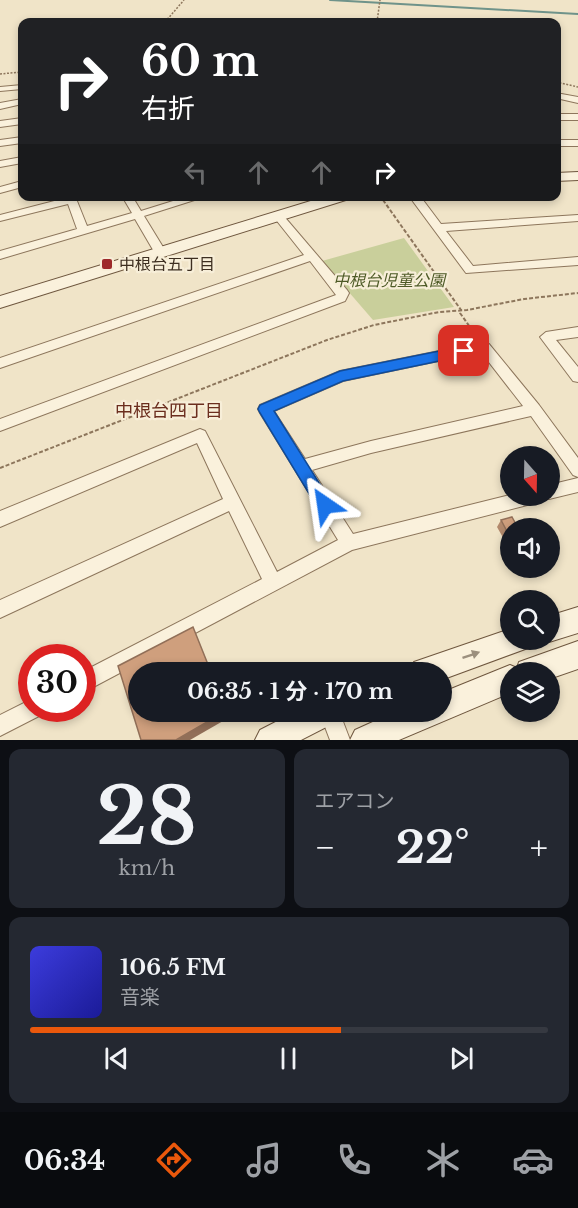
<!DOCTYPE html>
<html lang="ja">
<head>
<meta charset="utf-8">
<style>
	body { margin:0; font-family:"Libre Baskerville","Noto Sans JP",serif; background:#242831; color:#f1f3f6; height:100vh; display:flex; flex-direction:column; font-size:22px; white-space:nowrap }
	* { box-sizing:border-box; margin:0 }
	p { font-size:20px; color:#9ea1a6 }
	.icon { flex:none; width:33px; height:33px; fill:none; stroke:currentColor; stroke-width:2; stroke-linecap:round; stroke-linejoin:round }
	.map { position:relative; height:740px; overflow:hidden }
	.side { display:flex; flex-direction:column; gap:9px; padding:9px; background:#0d0f14; flex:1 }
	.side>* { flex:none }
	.banner { position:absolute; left:18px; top:18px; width:543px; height:183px; border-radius:12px; box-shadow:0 3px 9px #0003; background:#202124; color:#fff; overflow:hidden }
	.needle { width:39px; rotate:160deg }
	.tools { position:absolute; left:500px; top:446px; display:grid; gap:12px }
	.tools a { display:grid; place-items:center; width:60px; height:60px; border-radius:50%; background:#171b24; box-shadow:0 3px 9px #0003; font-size:30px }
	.speed { position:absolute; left:18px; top:644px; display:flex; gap:12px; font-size:30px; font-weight:700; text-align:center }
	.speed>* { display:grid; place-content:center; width:78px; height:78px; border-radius:50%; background:#171b24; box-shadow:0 3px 9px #0003; line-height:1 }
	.speed .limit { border:9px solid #d22; background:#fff; color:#111 }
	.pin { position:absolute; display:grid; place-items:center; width:51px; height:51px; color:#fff; margin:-26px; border-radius:12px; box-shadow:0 3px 9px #0006 }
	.me { position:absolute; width:66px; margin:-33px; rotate:328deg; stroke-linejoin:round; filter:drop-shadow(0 0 4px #0008) }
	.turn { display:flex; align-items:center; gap:21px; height:126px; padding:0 24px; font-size:27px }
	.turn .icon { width:78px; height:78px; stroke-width:2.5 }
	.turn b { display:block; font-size:42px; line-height:51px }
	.lanes { display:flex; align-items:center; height:57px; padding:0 24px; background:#0003; justify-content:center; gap:30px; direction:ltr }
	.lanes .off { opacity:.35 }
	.big { font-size:45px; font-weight:700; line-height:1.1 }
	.side .widget { flex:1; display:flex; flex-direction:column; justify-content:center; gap:9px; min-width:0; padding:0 21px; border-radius:12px; background:#242831 }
	.side .dial { align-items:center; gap:0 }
	.dial b { font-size:78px; line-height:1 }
	.song { display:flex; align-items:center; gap:18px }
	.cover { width:72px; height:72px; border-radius:9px; background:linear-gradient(135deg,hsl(240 70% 55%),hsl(240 70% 35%)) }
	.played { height:6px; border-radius:3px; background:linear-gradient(90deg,#ea580c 60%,#363941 60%) }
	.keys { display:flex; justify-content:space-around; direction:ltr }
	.heat { display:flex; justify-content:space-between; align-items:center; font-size:33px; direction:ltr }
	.side .tiles { flex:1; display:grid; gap:9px; grid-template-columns:1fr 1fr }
	.widget:last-child { grid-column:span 2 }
	.trip { position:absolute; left:128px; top:662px; width:324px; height:60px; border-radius:30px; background:#171b24; box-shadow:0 3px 9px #0003; font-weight:700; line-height:60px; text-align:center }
	.tabs { display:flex; height:96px; justify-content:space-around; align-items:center; background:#090b0e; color:#9ea1a6 }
	.tabs .icon { width:42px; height:42px }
	.tabs .selected { color:#ea580c }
	.tabs b { font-size:27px; color:#f1f3f6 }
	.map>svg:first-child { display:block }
	.green { fill:#c9cf9b }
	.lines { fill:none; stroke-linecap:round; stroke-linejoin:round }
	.stream { stroke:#6f938a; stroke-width:2 }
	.street-casing { stroke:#8d765c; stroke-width:2 }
	.secondary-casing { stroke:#6f573f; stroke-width:2 }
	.path-far1 { stroke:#8d765c; stroke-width:1.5; stroke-dasharray:2 1.5; stroke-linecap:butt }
	.path { stroke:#8d765c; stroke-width:2; stroke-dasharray:4 2; stroke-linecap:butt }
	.street { fill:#faf1dc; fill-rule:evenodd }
	.secondary { fill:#faf1dc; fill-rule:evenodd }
	.wall { fill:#b2896c }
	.shaded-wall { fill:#916f58 }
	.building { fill:#cf9f7d; stroke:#916f58; stroke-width:1.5 }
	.oneway { fill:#9c907e }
	.route { fill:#1a73e8; stroke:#114b97; stroke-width:1.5 }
	.poi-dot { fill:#9e2a2b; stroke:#f7eed8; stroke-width:2 }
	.labels { text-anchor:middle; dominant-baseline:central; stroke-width:4.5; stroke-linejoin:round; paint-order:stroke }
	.poi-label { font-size:16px; fill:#3d2e20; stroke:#f7eed8; text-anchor:start }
	.park-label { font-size:16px; font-style:italic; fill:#4d5a26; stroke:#f7eed8 }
	.neighbourhood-label { font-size:18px; fill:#6b2e1e; stroke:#f7eed8 }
</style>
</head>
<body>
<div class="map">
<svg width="578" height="740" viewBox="0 0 578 740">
	<rect width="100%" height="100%" fill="#f0e4c8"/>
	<path class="green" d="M 404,238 L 454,307 L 373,320 L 322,261 Z"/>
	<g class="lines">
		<path class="stream" d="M 330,0 L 578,14"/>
		<g class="street-casing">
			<path id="street" d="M 22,85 L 22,89 L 0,91 L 0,87 Z
				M 556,93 L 578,97 L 578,103 L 556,98 Z
				M 22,99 L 22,104 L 0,109 L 0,103 Z
				M 556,114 L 578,114 L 578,120 L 556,120 Z
				M 22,118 L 22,124 L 0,127 L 0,121 Z
				M 22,137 L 22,143 L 0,146 L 0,140 Z
				M 556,140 L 578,140 L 578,146 L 556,146 Z
				M 22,157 L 22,163 L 0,167 L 0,161 Z
				M 22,181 L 22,187 L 0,193 L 0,187 Z
				M 65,196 L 75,196 L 87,226 L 132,213 L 122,196 L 132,196 L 141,211 L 189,196 L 207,196 L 144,216 L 166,252 L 164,255 L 156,255 L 135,219 L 0,259 L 0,251 L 77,229 L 68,204 L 0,221 L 0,215 L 66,198 Z
				M 409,196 L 420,196 L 441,224 L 578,215 L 578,221 L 446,231 L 473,266 L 578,257 L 578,265 L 466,273 Z
				M 278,213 L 282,214 L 347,290 L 349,293 L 345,301 L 0,431 L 0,419 L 336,295 L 310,261 L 0,368 L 0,358 L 304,255 L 273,216 Z
				M 578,327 L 578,337 L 556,340 L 578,367 L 578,382 L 573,381 L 540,337 L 546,332 Z
				M 484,342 L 489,344 L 539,405 L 578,458 L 578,477 L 573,475 L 531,416 L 371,453 L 312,470 L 353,534 L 510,495 L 549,495 L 549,485 L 578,478 L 578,492 L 549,499 L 546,498 L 539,502 L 352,550 L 82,693 L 82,672 L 262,579 L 229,511 L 0,618 L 0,600 L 223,499 L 197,443 L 0,527 L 0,511 L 200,429 L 205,431 L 277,572 L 338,540 L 260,413 L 258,409 L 260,405 L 340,371 ZM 481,352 L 523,406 L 371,441 L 305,459 L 274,411 L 343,381 Z
				M 32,699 L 32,708 L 44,708 L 41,715 L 0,736 L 0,715 Z
				M 319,711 L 339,711 L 350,740 L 330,740 Z"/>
		</g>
		<g class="secondary-casing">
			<path id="secondary" d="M 578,172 L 578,180 L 556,181 L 556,173 Z
				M 327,196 L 351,196 L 349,199 L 0,308 L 0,296 Z
				M 578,607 L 578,633 L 549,642 L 541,639 L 549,639 L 549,616 Z
				M 510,629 L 510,639 L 532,639 L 528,648 L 441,680 L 441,672 L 410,672 L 414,662 Z
				M 578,641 L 578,669 L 549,679 L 549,672 L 510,672 L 510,693 L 399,740 L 350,740 L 355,730 L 397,711 L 441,711 L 441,693 L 510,665 L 517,668 L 519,662 Z
				M 297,711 L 342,711 L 338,721 L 301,740 L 255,740 L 260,730 Z"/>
		</g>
		<path class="path-far1" d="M 165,22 L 184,0
			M 377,22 L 380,0
			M 0,74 L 22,72
			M 556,82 L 578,87
			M 381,196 L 384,201"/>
		<path class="path" d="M 383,200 L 461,310 L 460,313 L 477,337
			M 0,468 L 327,340 L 374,325 L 439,312 L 467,310 L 524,299 L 578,293"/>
		<use href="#street" class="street"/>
		<use href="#secondary" class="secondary"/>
	</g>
	<path class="wall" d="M 501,520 L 517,526 L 510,528 L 510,550 L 497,527 Z"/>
	<path class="shaded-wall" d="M 226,711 L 227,711 L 230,717 L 190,740 L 176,740 Z"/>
	<path class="building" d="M 512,517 L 517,526 L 536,521 L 540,528 L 510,528 L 510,537 L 501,520 Z
		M 193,627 L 211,672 L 138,672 L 138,711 L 226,711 L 176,740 L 141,740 L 118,666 Z"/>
	<defs><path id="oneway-solid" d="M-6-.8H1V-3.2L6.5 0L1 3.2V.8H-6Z" transform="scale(1.5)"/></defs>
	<use class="oneway" href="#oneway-solid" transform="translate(471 655) rotate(-19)"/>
	<path class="route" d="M 464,346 L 470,351 L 468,355 L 343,381 L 274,411 L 333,505 L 331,510 L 325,513 L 319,510 L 260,413 L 258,409 L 260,405 L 340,371 Z"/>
	<rect class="poi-dot" x="101" y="258" width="12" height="12" rx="3"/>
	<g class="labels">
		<g class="poi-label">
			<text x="119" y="264">中根台五丁目</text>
		</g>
		<g class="park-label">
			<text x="389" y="280">中根台児童公園</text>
		</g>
		<g class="neighbourhood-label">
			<text x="169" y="411">中根台四丁目</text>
		</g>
	</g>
</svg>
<div class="tools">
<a><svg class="needle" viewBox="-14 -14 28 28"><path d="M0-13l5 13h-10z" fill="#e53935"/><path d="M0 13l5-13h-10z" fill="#9ea1a6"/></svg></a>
<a><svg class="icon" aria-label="sound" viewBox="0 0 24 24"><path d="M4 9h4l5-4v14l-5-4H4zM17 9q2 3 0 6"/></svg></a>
<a><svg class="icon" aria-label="search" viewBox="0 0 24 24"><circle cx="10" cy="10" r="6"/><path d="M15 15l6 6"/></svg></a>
<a><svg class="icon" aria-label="layers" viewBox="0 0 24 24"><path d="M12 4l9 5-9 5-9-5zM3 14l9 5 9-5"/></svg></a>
</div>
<div class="speed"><div class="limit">30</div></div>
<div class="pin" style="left:464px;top:351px;background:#d93025"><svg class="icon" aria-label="arrive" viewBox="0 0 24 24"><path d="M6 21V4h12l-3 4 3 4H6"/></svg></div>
<svg class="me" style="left:325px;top:505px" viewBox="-20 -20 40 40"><path d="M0-17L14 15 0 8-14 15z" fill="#1a73e8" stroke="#fff" stroke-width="4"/></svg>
<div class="trip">06:35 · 1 分 · 170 m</div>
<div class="banner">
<div class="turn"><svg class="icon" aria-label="right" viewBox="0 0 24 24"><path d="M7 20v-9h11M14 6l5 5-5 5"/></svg><div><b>60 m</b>右折</div></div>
<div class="lanes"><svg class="icon off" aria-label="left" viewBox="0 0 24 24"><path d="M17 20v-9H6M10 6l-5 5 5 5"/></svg><svg class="icon off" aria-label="ahead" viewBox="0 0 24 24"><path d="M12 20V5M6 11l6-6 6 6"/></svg><svg class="icon off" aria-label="ahead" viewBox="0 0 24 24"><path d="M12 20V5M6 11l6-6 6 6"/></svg><svg class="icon" aria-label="right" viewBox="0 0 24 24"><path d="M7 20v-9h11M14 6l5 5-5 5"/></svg></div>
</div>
</div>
<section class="side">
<div class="tiles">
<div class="widget dial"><b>28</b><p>km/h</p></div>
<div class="widget"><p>エアコン</p>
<div class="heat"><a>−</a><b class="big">22°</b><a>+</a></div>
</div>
<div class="widget">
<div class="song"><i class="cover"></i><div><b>106.5 FM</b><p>音楽</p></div></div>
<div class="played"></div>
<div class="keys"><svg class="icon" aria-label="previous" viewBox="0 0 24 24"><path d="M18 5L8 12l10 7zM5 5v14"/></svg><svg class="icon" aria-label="pause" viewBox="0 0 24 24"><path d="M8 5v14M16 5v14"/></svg><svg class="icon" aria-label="next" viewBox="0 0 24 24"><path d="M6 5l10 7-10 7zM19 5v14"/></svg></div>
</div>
</div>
</section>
<nav class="tabs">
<b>06:34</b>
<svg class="icon selected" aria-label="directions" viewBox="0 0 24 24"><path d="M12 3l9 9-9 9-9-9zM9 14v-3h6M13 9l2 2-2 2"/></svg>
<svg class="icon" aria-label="music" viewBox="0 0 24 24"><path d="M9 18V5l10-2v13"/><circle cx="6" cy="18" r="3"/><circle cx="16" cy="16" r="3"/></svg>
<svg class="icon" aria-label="phone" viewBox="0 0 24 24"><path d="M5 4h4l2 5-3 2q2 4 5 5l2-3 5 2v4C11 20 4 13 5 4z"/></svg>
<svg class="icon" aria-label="climate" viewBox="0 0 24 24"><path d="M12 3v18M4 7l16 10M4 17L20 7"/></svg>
<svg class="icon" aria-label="car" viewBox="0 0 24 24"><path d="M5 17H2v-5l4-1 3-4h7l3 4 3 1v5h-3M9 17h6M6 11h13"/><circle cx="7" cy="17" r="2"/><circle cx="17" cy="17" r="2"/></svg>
</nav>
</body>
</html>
